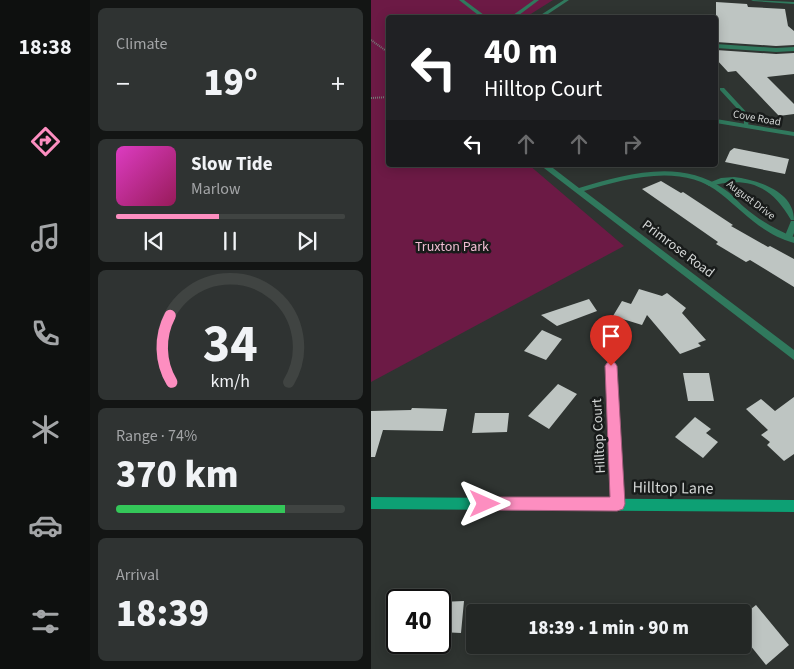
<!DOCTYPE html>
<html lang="en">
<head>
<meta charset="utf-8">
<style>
	body { margin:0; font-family:"Source Sans 3",sans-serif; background:#2f3332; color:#f1f3f6; height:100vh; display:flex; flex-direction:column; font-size:19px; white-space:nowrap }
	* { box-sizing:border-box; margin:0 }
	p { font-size:16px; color:#a3a5a7 }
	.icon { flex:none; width:28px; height:28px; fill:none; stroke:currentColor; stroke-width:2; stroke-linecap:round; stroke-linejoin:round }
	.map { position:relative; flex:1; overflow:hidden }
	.drawer { display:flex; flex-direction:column; gap:8px; padding:8px; background:#131514; width:281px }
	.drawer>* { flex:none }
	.hud { position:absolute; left:15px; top:15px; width:332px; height:152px; border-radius:5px; box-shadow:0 2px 12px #0003,0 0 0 1px #404442; background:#202124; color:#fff; overflow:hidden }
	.speed { position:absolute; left:15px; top:589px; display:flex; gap:10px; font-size:25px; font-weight:700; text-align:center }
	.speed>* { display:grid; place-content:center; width:65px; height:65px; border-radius:50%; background:#232725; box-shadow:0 2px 12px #0003,0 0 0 1px #404442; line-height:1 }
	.speed .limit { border:2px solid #111; border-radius:8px; background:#fff; color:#111 }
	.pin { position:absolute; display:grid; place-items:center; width:42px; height:42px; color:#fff; margin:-51px -21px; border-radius:50% 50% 50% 0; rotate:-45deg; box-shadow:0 0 5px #0007 }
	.pin .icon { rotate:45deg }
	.me { position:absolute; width:55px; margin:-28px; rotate:90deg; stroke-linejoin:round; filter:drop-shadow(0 0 4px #0008) }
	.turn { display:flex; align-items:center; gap:18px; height:105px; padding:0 15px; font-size:22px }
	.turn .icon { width:65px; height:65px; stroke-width:2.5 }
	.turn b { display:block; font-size:35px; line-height:42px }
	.lanes { display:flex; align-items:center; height:48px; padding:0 15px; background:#0003; justify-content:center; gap:25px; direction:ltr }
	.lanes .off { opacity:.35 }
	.big { font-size:38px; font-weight:800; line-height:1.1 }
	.drawer .tile { flex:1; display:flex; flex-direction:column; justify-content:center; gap:8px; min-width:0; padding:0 18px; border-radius:8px; background:#2f3332 }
	.drawer .dial { align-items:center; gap:0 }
	.dial svg { height:130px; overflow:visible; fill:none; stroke:#404442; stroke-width:7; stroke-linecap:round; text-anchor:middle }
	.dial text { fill:#f1f3f6; stroke:none }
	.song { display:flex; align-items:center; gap:15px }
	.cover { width:60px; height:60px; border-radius:8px; background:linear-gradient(135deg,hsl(310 70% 55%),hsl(330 70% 35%)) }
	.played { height:5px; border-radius:2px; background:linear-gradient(90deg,#fd8ec0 45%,#404442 45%) }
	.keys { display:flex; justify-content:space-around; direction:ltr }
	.heat { display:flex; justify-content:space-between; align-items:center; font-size:28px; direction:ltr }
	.charge { height:8px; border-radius:4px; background:linear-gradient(90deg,#34c759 74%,#404442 0) }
	.trip { position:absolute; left:95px; top:604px; width:285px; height:50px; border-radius:5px; background:#232725; box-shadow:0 2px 12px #0003,0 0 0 1px #404442; font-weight:800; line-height:50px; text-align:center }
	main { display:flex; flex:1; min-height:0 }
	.tabs { display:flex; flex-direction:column; width:90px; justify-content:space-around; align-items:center; background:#0e100f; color:#a3a5a7 }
	.tabs .icon { width:35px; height:35px }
	.tabs .active { color:#fd8ec0 }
	.tabs b { font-size:22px; color:#f1f3f6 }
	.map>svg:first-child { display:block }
	.green { fill:#6c1a45 }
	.building { fill:#bec5c2 }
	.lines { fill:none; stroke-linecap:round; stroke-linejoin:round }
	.path { stroke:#757a77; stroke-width:2; stroke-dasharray:1 1; stroke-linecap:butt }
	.lane { fill:#30795d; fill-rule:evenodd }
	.street { fill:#30795d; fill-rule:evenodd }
	.secondary { fill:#0da074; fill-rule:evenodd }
	.route { fill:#fd8ec0; stroke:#a45c7d }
	.labels { text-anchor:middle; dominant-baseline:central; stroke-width:5; stroke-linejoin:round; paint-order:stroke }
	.far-street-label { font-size:11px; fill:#d3d6d5; stroke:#181b1a }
	.park-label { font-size:14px; fill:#f0bdd2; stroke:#181b1a }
	.street-label { font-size:14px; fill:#d3d6d5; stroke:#181b1a }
	.near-street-label { font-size:16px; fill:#d3d6d5; stroke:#181b1a }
</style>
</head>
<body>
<main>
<nav class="tabs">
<b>18:38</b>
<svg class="icon active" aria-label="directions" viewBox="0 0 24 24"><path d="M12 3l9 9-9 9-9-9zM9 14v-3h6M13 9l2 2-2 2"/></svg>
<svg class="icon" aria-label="music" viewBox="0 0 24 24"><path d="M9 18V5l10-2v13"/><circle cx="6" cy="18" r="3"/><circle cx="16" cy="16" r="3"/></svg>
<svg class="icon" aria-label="phone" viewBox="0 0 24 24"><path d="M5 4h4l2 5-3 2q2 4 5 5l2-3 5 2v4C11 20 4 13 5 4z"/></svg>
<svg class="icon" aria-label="climate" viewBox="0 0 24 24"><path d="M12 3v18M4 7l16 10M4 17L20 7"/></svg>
<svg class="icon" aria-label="car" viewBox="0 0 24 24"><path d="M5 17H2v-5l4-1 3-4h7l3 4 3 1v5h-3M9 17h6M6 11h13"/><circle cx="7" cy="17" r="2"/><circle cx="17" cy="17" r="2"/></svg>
<svg class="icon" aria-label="filters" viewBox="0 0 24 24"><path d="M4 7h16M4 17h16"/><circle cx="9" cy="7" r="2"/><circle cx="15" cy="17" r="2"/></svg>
</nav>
<section class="drawer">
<div class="tile"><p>Climate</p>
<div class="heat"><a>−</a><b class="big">19°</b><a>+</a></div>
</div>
<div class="tile">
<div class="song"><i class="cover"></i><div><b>Slow Tide</b><p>Marlow</p></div></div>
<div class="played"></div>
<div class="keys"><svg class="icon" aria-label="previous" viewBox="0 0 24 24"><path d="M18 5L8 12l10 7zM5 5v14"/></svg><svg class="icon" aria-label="pause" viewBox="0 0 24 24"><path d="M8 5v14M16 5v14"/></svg><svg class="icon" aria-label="next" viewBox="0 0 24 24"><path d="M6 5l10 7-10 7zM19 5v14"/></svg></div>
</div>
<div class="tile dial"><svg viewBox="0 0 100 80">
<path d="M14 69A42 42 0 1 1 86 69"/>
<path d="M14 69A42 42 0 0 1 13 28" stroke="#fd8ec0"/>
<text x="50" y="56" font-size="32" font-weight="700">34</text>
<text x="50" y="72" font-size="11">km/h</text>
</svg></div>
<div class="tile"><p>Range · 74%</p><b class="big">370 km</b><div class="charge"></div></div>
<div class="tile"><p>Arrival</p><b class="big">18:39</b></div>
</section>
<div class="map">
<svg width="423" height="669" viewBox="0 0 423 669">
	<rect width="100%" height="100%" fill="#2f3431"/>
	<path class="green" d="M 0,0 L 182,0 L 155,17 L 18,18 L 18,165 L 158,165 L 253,246 L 0,382 Z"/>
	<path class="building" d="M 345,2 L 376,4 L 377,7 L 414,9 L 417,26 L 423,31 L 423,45 L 405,46 L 345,42 Z
		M 345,50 L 405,54 L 423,53 L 423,74 L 396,77 L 423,104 L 423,114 L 408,116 L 365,71 L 357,72 L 345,59 Z
		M 363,148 L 418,159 L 414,174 L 354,162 L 359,151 Z
		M 290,181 L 310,193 L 312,192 L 362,225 L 360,226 L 397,247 L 399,246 L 423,259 L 423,287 L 379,260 L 375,262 L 345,244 L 347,242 L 271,189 Z
		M 268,289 L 291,296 L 296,293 L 315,308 L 311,313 L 335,340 L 327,343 L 330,346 L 309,354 L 276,315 L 271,325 L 242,316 L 251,301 L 260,304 Z
		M 218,299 L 226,311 L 186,326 L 170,315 Z
		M 171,330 L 191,339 L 175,360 L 153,351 Z
		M 312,373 L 338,373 L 343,401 L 317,401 Z
		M 187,384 L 206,394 L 178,429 L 157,416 Z
		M 423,397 L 423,454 L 413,461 L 396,445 L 399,442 L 390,435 L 397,430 L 375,409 L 390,399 L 404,411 Z
		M 41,408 L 76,409 L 72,431 L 12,430 L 4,457 L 0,457 L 0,411 L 40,410 Z
		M 104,413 L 138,413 L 136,432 L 101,433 Z
		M 324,417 L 340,429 L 335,433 L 347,442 L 332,458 L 304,437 Z
		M 93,601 L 90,633 L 69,632 L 69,602 Z
		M 385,605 L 418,645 L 395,665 L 371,635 L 371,616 Z"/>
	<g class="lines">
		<path class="path" d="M 0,40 L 18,53
			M 0,98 L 18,97"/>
		<path class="lane" d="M 380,0 L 423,2 L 423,4 L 382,1 Z
			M 349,88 L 353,88 L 378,115 L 377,127 L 373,127 L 373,116 L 349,90 Z
			M 363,177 C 387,180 423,191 423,220 L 420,220 C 400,185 377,176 338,186 L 335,184 L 350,178 Z
			M 420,221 L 423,221 L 423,233 L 420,240 L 414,240 L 413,238 Z"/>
		<path class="street" d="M 88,0 L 93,0 L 117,18 L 111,18 Z
			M 163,0 L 168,0 L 144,18 L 138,18 Z
			M 193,0 L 198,0 L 171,18 L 165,18 Z
			M 345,44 L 405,48 L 423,47 L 423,51 L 405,52 L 345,48 Z
			M 345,119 L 423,132 L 423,136 L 345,123 Z
			M 169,165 L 178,165 L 208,188 C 254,174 310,158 353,189 C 361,194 366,201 373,207 C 388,220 405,230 423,237 L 423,243 C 391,234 374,213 350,194 C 311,162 255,179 213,191 L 423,350 L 423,360 Z
			M 240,362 L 244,363 L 245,366 L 252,504 L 250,508 L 246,510 L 242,508 L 240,504 L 235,366 L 236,363 Z"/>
		<path class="secondary" d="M 0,497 L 423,500 L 423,512 L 0,509 Z"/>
	</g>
	<path class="route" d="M 240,361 L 244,363 L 246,366 L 254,504 L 252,509 L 246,511 L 114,510 L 109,508 L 107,504 L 109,499 L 114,497 L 239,497 L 234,366 L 236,363 Z"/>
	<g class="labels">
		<g class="far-street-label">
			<text transform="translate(386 118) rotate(10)">Cove Road</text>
			<text transform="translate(380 200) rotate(37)">August Drive</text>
		</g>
		<g class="park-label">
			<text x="81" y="247">Truxton Park</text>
		</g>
		<g class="street-label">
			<text transform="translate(307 249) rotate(37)">Primrose Road</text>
			<text transform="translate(228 436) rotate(-93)">Hilltop Court</text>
		</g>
		<g class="near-street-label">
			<text transform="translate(302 488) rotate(1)">Hilltop Lane</text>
		</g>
	</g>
</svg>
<div class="speed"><div class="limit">40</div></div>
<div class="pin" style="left:240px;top:366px;background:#d93025"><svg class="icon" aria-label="arrive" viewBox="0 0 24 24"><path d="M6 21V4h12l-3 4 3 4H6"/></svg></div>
<svg class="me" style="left:114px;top:504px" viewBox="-20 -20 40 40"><path d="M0-17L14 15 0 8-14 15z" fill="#fd8ec0" stroke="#fff" stroke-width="4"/></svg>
<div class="trip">18:39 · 1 min · 90 m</div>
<div class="hud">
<div class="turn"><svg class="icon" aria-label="left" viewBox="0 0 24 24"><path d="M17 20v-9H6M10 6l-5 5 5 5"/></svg><div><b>40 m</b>Hilltop Court</div></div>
<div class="lanes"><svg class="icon" aria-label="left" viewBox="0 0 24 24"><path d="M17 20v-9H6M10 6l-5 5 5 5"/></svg><svg class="icon off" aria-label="ahead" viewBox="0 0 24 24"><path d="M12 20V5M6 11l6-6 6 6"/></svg><svg class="icon off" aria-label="ahead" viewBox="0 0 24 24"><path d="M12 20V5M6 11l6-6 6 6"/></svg><svg class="icon off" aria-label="right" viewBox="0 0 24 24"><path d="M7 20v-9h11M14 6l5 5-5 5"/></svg></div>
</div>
</div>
</main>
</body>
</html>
